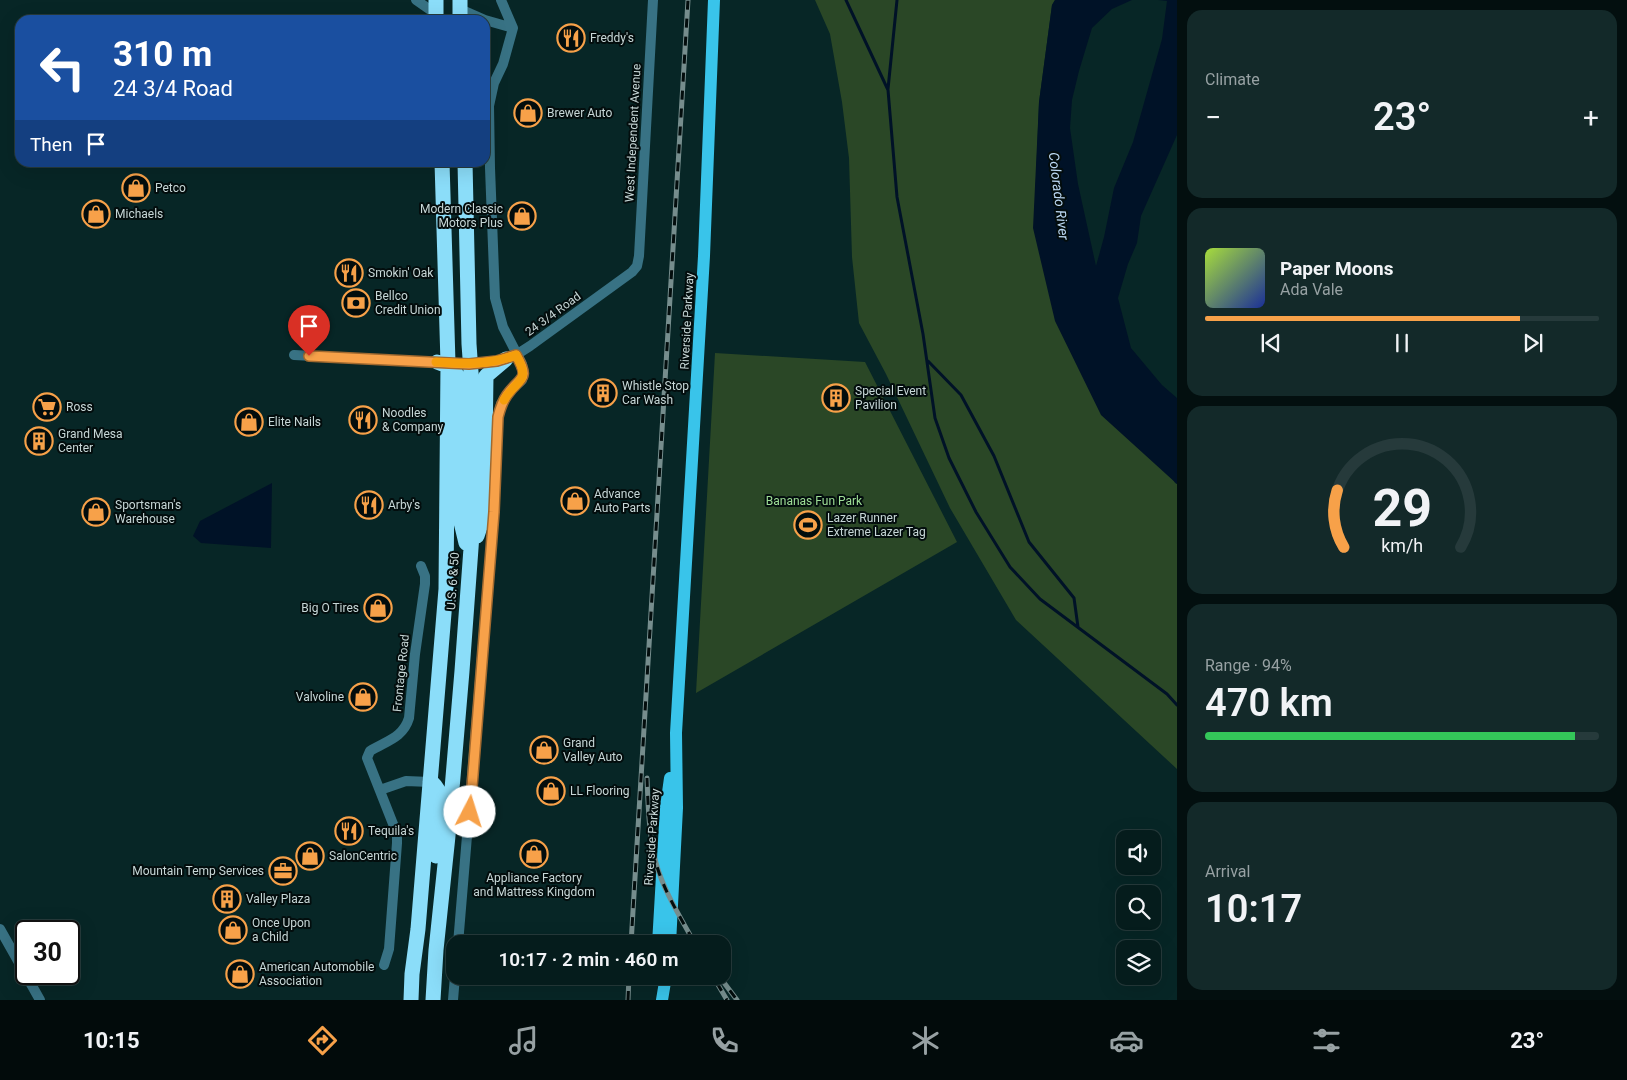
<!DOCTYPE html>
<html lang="en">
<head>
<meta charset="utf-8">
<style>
	body { margin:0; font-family:Roboto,sans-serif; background:#132929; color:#f1f3f6; height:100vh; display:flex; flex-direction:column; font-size:19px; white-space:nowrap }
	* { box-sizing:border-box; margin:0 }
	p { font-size:16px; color:#97a1a3 }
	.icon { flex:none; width:28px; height:28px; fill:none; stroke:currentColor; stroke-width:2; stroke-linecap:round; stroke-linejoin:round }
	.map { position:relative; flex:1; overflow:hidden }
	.drawer { display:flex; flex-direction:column; gap:10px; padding:10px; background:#030f0f; width:450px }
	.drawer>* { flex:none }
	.banner { position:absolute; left:15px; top:15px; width:475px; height:152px; border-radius:15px; box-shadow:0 5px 20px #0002,0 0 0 1px #263a3b; background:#1a4fa0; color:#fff; overflow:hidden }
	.buttons { position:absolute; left:1116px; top:830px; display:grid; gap:10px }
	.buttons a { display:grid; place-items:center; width:45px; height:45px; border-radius:10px; background:#051c1c; box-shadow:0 5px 20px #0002,0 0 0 1px #263a3b; font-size:25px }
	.speed { position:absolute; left:15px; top:920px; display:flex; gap:10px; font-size:25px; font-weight:700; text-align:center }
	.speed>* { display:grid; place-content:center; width:65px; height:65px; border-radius:50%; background:#051c1c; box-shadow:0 5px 20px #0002,0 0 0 1px #263a3b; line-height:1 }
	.speed .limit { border:2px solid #111; border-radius:8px; background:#fff; color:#111 }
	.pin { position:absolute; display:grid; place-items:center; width:42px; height:42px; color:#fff; margin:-51px -21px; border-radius:50% 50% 50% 0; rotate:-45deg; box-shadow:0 0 5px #0007 }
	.pin .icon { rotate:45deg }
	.me { position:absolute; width:55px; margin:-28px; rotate:5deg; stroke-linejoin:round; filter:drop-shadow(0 0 4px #0008) }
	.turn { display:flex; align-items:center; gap:18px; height:105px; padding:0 15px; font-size:22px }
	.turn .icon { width:65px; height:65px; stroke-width:2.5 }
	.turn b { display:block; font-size:35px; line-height:42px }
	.then { display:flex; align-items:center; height:48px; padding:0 15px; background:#0003; gap:10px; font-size:19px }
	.big { font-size:38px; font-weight:600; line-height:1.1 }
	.drawer .tile { flex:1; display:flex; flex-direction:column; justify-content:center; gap:8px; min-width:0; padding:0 18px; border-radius:15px; background:#132929 }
	.drawer .dial { align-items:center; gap:0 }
	.dial svg { height:130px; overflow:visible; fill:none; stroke:#263a3b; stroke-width:7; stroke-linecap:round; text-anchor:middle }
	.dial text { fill:#f1f3f6; stroke:none }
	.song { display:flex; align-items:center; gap:15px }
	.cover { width:60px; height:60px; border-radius:8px; background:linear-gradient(135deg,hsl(80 70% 55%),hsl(230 70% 35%)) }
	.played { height:5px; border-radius:2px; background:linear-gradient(90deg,#f7a149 80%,#263a3b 80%) }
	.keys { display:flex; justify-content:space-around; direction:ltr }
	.heat { display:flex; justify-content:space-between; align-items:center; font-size:28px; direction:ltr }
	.charge { height:8px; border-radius:4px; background:linear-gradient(90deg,#34c759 94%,#263a3b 0) }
	.trip { position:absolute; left:446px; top:935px; width:285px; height:50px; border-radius:15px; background:#051c1c; box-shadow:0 5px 20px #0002,0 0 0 1px #263a3b; font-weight:600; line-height:50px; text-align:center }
	.menu { display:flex; height:80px; justify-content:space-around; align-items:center; background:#020b0b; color:#97a1a3 }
	.menu .icon { width:35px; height:35px }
	.menu .selected { color:#f7a149 }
	.menu b { font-size:22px; color:#f1f3f6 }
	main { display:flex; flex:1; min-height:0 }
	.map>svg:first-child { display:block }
	.green { fill:#2a4726 }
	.water { fill:#001227 }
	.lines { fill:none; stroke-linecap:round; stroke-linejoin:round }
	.stream { stroke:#001227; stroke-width:3 }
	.minor { stroke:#387284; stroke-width:10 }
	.major { stroke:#39c4ea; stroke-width:12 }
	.highway { stroke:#8bddf9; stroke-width:15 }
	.rail-casing { stroke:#768d8d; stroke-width:5 }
	.rail { stroke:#030d0d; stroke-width:3; stroke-dasharray:9; stroke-linecap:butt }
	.route-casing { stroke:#a1692f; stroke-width:12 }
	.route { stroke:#f7a149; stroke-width:9 }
	.slow { stroke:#f59e0b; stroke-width:9 }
	.labels { text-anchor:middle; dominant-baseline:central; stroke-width:4; stroke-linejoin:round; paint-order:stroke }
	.poi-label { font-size:12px; fill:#c7d7d7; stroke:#030d0d; text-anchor:start }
	.street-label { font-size:12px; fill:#c7d7d7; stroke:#030d0d }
	.park-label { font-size:12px; fill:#9ede96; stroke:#030d0d }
	.water-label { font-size:14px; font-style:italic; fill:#bbd7f2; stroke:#030d0d }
</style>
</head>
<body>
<main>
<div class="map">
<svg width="1177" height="1000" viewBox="0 0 1177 1000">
	<rect width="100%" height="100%" fill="#072626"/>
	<path class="green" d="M 815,0 L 1055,0 L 1052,5 L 1039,102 L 1034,228 L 1175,483 L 1177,484 L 1177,769 L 1016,620 L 950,508 L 886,374 L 859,323 L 852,257 L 849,158 L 842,102 L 830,34 Z
		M 715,353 L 865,362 L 957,542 L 696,693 Z"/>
	<path class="water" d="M 1055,0 L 1132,0 L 1112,9 L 1092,28 L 1079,71 L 1072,100 L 1070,128 L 1078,184 L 1096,266 L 1104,237 L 1114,188 L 1133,142 L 1162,39 L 1167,1 L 1158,0 L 1177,0 L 1177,135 L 1141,216 L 1137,243 L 1128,264 L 1118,298 L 1131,348 L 1162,385 L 1177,398 L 1177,484 L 1101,415 L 1055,321 L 1033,228 L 1039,102 L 1052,5 Z
		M 272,483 L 271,548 L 201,543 L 193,536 L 200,521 Z"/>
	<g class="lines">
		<path class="stream" d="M 846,0 L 888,90 L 897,197 L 923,334 L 935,418 L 949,458 L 976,512 L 1010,567 L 1040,599 L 1167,694 L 1177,705
			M 888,89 L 897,0
			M 928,361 L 961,395 L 994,456 L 1029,542 L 1074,598 L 1078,627"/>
		<path class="minor" d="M 416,0 L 436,14
			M 460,9 L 485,20
			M 485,20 L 513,28
			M 294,355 L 448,363 L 485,363 L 506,359 L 516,355 L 530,346 L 632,272 L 637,266 L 639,256 L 653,0
			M 380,790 L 406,781 L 430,782
			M 0,929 L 40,1000
			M 458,944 L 494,512 L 498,417 L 501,404 L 508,393 L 522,380 L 524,374 L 522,364 L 503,327 L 495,298 L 490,168 L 489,106 L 494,83 L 503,64 L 513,28 L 501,0
			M 384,965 L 389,949 L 397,843 L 397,834 L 367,758 L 370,751 C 386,741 403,738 409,718 L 415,654 L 425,584 L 425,576 L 421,566
			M 453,1000 L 455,976"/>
		<path class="major" d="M 658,944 L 666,807 L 670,778
			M 670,944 L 677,808 L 676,733 L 704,256 L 714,0
			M 662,1000 L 666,976"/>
		<path class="highway" d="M 436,0 L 436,20
			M 460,0 L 460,20
			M 437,362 L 453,368 L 460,381 L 461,522 L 466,543
			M 477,536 L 484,515 L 486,376 L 506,359
			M 430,782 C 435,784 438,789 440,795 C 443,811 437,839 436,856
			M 411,1000 L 412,974 L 418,929 L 446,589 L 448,363 L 442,162
			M 433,1000 L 436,950 L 448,836 L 462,671 L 473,521 L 472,386 L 469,344 L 465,162"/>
		<g class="rail-casing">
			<path id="rail" d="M 647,778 C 648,806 649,836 656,863 C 664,892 681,918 695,944
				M 631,944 L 688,0
				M 719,976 L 737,1000
				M 717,983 L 727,1000
				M 628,1000 L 629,976"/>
		</g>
		<use href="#rail" class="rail"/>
	</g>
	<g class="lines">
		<g class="route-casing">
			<path id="route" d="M 309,356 L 469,364 L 497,361 L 516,355 C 531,381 520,376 507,395 C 502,402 500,409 498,417 L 494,512 L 470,812"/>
		</g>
		<use href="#route" class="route"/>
		<path class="slow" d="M 436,362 C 464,364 490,365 516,355 C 532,383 516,379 504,400"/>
	</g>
	<defs>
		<g id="restaurant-ring" transform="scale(1.4375)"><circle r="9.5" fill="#030d0d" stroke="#f7a149" stroke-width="1.5"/><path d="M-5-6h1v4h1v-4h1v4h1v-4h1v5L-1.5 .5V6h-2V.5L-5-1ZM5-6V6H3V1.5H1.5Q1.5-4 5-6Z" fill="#f7a149"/></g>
		<g id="shop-ring" transform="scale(1.4375)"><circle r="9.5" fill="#030d0d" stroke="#f7a149" stroke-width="1.5"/><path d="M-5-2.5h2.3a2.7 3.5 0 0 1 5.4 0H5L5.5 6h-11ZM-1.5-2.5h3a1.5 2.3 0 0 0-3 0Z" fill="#f7a149"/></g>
		<g id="bank-ring" transform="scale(1.4375)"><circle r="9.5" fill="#030d0d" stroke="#f7a149" stroke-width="1.5"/><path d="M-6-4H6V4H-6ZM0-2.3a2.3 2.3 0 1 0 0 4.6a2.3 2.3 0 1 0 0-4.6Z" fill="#f7a149"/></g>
		<g id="building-ring" transform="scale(1.4375)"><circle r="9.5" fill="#030d0d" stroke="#f7a149" stroke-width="1.5"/><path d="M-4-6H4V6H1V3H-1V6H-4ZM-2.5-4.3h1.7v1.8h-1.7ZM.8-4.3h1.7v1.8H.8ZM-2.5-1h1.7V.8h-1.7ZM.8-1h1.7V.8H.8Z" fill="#f7a149"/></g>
		<g id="supermarket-ring" transform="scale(1.4375)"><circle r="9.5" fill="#030d0d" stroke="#f7a149" stroke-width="1.5"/><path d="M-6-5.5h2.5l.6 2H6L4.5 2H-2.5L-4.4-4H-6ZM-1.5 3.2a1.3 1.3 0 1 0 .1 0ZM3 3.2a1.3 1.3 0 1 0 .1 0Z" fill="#f7a149"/></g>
		<g id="stadium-ring" transform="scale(1.4375)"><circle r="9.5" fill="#030d0d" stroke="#f7a149" stroke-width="1.5"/><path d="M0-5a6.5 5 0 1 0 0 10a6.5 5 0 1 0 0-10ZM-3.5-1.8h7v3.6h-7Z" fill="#f7a149"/></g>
		<g id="office-ring" transform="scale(1.4375)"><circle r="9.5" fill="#030d0d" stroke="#f7a149" stroke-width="1.5"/><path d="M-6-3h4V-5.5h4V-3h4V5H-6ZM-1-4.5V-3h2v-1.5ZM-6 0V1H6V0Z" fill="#f7a149"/></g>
	</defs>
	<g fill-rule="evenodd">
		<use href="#restaurant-ring" x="571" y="38"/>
		<use href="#shop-ring" x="528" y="113"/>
		<use href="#shop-ring" x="136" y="188"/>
		<use href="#shop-ring" x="96" y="214"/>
		<use href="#shop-ring" x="522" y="216"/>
		<use href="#restaurant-ring" x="349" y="273"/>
		<use href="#bank-ring" x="356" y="303"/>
		<use href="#building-ring" x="603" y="393"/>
		<use href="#building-ring" x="836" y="398"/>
		<use href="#supermarket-ring" x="47" y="407"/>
		<use href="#restaurant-ring" x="363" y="420"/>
		<use href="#shop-ring" x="249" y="422"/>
		<use href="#building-ring" x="39" y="441"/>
		<use href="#shop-ring" x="575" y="501"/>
		<use href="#restaurant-ring" x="369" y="505"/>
		<use href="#shop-ring" x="96" y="512"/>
		<use href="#stadium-ring" x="808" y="525"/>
		<use href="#shop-ring" x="378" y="608"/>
		<use href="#shop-ring" x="363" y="697"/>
		<use href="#shop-ring" x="544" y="750"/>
		<use href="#shop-ring" x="551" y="791"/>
		<use href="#restaurant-ring" x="349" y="831"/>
		<use href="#shop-ring" x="534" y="854"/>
		<use href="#shop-ring" x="310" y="856"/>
		<use href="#office-ring" x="283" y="871"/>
		<use href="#building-ring" x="227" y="899"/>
		<use href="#shop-ring" x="233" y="930"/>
		<use href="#shop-ring" x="240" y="974"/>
	</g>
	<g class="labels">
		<g class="poi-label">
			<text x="590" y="38">Freddy's</text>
			<text x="547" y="113">Brewer Auto</text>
			<text x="155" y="188">Petco</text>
			<text x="503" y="209" text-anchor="end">Modern Classic<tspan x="503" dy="14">Motors Plus</tspan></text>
			<text x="115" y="214">Michaels</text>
			<text x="368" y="273">Smokin' Oak</text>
			<text x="375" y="296">Bellco<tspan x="375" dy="14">Credit Union</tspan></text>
			<text x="622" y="386">Whistle Stop<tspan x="622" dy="14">Car Wash</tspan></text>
			<text x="855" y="391">Special Event<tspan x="855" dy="14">Pavilion</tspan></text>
			<text x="66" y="407">Ross</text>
			<text x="382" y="413">Noodles<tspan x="382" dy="14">&amp; Company</tspan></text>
			<text x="268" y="422">Elite Nails</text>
			<text x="58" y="434">Grand Mesa<tspan x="58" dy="14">Center</tspan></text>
			<text x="594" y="494">Advance<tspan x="594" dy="14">Auto Parts</tspan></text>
			<text x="115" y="505">Sportsman's<tspan x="115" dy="14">Warehouse</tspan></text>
			<text x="388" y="505">Arby's</text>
			<text x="827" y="518">Lazer Runner<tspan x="827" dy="14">Extreme Lazer Tag</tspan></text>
			<text x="359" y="608" text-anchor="end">Big O Tires</text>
			<text x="344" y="697" text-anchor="end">Valvoline</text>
			<text x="563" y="743">Grand<tspan x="563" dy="14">Valley Auto</tspan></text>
			<text x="570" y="791">LL Flooring</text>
			<text x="368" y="831">Tequila's</text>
			<text x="329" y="856">SalonCentric</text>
			<text x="264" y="871" text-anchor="end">Mountain Temp Services</text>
			<text x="534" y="878" text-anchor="middle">Appliance Factory<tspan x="534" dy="14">and Mattress Kingdom</tspan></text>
			<text x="246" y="899">Valley Plaza</text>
			<text x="252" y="923">Once Upon<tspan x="252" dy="14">a Child</tspan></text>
			<text x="259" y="967">American Automobile<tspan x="259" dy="14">Association</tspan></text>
		</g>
		<g class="street-label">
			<text transform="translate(633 133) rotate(-87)">West Independent Avenue</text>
			<text transform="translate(553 314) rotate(-36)">24 3/4 Road</text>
			<text transform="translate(687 321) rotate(-87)">Riverside Parkway</text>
			<text transform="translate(453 581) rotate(-86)">U.S. 6 &amp; 50</text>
			<text transform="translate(401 673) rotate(-84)">Frontage Road</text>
			<text transform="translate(652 837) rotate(-86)">Riverside Parkway</text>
		</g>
		<g class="park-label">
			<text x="814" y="501">Bananas Fun Park</text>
		</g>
		<g class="water-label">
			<text transform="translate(1059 196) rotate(83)">Colorado River</text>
		</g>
	</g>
</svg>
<div class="buttons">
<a><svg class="icon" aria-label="sound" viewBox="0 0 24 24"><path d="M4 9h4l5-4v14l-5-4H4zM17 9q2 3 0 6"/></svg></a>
<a><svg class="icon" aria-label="search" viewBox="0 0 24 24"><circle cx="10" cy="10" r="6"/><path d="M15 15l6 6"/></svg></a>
<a><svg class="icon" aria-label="layers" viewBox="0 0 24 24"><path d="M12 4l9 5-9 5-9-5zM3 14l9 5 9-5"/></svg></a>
</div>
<div class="speed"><div class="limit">30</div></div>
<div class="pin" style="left:309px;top:356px;background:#d93025"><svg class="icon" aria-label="arrive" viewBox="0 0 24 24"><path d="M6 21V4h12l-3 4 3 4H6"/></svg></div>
<svg class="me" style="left:470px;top:812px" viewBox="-20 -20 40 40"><circle r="19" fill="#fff"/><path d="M0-13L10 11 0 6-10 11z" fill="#f7a149"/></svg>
<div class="trip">10:17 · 2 min · 460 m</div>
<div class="banner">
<div class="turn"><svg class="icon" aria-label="left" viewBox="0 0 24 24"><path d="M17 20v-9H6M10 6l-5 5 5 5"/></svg><div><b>310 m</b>24 3/4 Road</div></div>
<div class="then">Then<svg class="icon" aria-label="arrive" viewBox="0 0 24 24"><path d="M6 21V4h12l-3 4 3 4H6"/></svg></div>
</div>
</div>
<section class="drawer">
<div class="tile"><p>Climate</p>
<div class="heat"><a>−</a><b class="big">23°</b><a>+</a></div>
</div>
<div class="tile">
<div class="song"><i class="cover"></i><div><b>Paper Moons</b><p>Ada Vale</p></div></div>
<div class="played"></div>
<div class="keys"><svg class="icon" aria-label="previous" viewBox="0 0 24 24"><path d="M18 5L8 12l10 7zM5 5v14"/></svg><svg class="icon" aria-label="pause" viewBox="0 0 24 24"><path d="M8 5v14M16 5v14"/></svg><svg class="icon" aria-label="next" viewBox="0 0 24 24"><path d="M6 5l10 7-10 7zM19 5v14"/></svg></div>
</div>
<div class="tile dial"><svg viewBox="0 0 100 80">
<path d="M14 69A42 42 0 1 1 86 69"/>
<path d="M14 69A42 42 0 0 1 10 34" stroke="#f7a149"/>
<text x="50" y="56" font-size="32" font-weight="700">29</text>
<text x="50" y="72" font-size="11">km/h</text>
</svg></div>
<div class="tile"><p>Range · 94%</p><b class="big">470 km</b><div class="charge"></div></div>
<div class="tile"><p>Arrival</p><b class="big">10:17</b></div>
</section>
</main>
<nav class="menu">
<b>10:15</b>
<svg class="icon selected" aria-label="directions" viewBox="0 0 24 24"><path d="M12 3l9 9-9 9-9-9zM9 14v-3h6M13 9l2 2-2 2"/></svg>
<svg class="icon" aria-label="music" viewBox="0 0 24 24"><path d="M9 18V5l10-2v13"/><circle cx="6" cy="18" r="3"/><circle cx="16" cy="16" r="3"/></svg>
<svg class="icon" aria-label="phone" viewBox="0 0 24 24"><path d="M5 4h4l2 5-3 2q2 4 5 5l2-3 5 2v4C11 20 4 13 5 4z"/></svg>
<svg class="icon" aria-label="climate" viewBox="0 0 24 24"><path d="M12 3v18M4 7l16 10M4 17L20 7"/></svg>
<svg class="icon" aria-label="car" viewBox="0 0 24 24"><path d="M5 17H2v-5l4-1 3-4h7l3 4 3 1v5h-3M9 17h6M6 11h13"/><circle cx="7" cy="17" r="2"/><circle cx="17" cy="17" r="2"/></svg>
<svg class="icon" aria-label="filters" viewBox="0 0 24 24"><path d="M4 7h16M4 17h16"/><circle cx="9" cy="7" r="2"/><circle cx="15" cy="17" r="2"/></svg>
<b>23°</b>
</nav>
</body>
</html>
